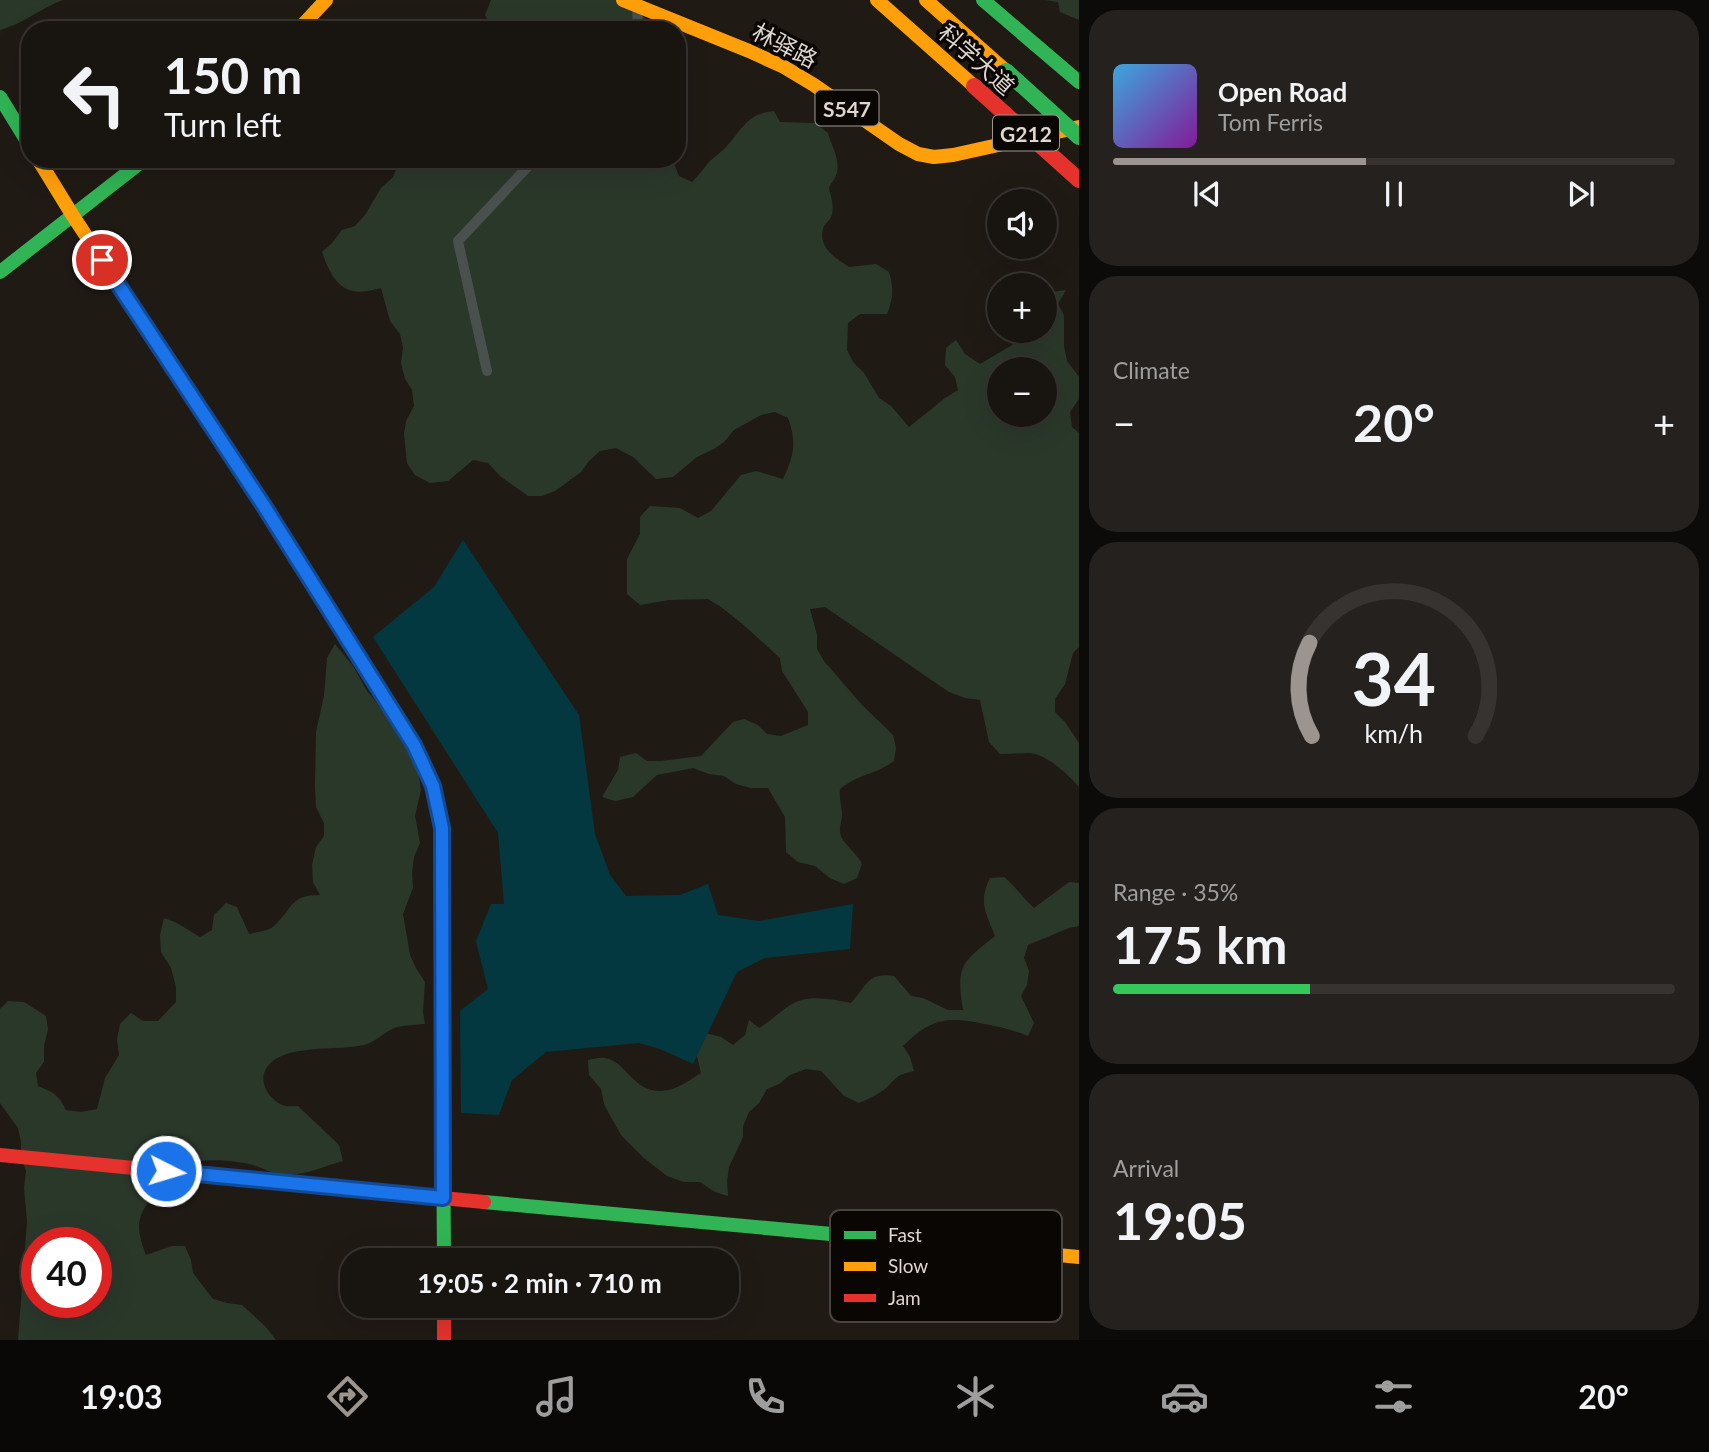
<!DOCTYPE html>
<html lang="en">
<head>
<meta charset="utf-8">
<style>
	body { margin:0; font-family:Lato,"Noto Sans SC",sans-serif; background:#25211e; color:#f1f3f6; height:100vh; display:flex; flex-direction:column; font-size:26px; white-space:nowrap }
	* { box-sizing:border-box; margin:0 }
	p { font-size:23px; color:#9f9e9f }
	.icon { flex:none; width:38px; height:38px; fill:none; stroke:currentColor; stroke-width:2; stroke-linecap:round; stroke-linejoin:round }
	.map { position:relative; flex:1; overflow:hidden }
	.details { display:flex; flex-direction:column; gap:10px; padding:10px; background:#0d0b09; width:630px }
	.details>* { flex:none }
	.banner { position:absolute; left:21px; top:21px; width:665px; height:147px; border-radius:28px; box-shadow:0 7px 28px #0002,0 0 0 2px #363330; background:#181410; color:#f1f3f6; overflow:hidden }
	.tools { position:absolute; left:987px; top:189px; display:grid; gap:14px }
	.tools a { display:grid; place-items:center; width:70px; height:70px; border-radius:50%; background:#181410; box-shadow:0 7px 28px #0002,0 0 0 2px #363330; font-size:35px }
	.speed { position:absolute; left:21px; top:1227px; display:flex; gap:14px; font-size:35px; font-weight:700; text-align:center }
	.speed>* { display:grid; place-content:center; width:91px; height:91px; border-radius:50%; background:#181410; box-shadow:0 7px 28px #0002,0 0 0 2px #363330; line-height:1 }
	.speed .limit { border:10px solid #d22; background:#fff; color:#111 }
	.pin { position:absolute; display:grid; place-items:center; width:60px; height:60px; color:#fff; margin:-30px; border:4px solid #fff; border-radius:50%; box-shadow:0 2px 7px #0007 }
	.me { position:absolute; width:77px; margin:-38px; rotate:95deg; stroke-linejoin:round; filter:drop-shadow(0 0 5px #0008) }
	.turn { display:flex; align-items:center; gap:24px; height:147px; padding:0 28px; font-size:32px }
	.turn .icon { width:91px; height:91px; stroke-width:2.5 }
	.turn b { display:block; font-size:49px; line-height:60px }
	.big { font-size:52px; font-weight:700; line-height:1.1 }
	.details .widget { flex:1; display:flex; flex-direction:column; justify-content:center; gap:10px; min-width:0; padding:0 24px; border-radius:28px; background:#25211e }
	.details .dial { align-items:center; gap:0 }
	.dial svg { height:182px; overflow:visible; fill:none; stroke:#363330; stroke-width:7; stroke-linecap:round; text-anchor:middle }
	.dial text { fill:#f1f3f6; stroke:none }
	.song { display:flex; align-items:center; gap:21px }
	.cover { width:84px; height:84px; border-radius:10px; background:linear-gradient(135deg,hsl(200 70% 55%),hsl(290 70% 35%)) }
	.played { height:7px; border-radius:4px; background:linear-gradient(90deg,#9c948e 45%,#363330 45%) }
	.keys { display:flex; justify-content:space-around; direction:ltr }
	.heat { display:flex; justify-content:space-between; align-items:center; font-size:38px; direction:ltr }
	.charge { height:10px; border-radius:5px; background:linear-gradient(90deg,#34c759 35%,#363330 0) }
	.trip { position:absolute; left:340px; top:1248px; width:399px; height:70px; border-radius:28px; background:#181410; box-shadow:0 7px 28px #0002,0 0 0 2px #363330; font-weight:700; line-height:70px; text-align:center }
	.dock { display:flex; height:112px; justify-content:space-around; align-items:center; background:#0a0806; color:#9f9e9f }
	.dock .icon { width:49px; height:49px }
	.dock .on { color:#9c948e }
	.dock b { font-size:32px; color:#f1f3f6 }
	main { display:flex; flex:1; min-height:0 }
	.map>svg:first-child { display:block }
	.green { fill:#2a382a; fill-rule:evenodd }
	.water { fill:#033841 }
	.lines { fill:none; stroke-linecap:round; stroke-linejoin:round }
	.street { stroke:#4a504e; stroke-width:10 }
	.fast { stroke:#30b455; stroke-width:14 }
	.slow { stroke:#ff9f0a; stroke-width:14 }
	.jam { stroke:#e5322d; stroke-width:14 }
	.fast-bridge { stroke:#30b455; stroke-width:16 }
	.jam-bridge { stroke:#e5322d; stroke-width:16 }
	.route-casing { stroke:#114b97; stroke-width:18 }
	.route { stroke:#1a73e8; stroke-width:12 }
	.labels { text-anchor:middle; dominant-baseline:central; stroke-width:7; stroke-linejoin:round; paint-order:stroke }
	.shield { fill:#0a0603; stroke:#9e9892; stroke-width:2 }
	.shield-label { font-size:21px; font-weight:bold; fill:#ded6cf }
	.street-label { font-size:23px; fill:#ded6cf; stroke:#0a0603 }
	.key { fill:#0a0603; stroke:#4a4440; stroke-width:2 }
	.key-label { font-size:19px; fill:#ded6cf }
</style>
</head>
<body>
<main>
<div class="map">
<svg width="1079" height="1340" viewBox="0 0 1079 1340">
	<rect width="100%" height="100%" fill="#201a15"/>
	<path class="green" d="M 0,0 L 63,0 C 41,8 23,24 0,30 Z
		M 491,0 L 631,0 L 654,30 L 493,30 L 485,15 Z
		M 1045,0 L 1079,0 L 1079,20 L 1060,12 L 1058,2 Z
		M 774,111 L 780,122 L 815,123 L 828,133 C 831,145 840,159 837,172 C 836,178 831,183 829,188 C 831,197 835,208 831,217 C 830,220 826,223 824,226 C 816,246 835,258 849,267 L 876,264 L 889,272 C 894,288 893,299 887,314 L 860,314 L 848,323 L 847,350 L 853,362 L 864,373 L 879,398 L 891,406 L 909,427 L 945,398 L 958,390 L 955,377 L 945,365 L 946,348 L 956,340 L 965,354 L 980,364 L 1019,341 L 1027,331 L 1045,331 L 1045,299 L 1051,292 L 1066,290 L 1058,304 L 1064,315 L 1064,346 L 1067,361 L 1079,377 L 1079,399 L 1070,412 L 1072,427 L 1079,433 L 1079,647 L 1073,653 L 1065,684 L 1055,699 L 1055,712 L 1065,722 L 1079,743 L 1079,787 C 1069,775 1045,753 1029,753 C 1019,753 1010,754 1000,754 L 989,742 L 980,700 L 965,698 L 949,692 L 825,607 L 810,609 L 817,635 L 817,649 L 824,661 L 862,705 L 893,735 L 896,748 L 894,761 C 875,775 858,774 840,789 C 839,798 841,804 842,812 C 843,822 836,829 843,840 C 848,847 856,854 862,863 L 857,878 L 844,884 L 830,878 L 815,866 L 798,862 L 786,852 L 785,817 L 768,788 L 751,788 L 736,784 L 724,776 L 709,774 L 693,768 L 657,775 L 633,797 L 615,801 L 602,797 L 618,770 L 620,757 L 636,753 L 647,761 L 661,761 L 701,756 L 733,722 L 744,719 L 758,725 L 767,734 L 781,736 L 808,725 L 808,712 L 782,671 L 780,658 L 746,627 L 721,607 L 708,599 L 669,600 L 640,605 L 627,594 L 627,559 L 640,534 L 640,517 L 650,506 L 680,508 L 698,518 L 711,511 L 741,475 L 756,471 L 783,479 C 794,456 797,442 788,418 L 775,412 L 761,415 L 734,430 L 724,442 L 714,449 L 697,457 L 673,477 L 656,479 L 633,457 L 616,448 L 600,451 L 589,461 L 581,472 L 555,491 L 542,496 L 528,496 L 500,476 L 488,463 L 473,460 L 448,481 L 430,483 L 415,475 L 407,463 L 404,434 L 406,421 L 414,406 L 412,390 L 405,379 L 401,363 L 403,348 L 400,334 L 390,321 L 381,288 C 372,290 363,293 353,291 C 336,288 327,267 322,252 L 332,243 L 342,230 L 355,226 L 365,215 L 381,188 L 393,177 L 399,162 L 397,159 L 672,159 L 679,176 L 692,182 C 699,175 704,168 710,161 C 714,157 719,154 723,150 C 742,132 744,114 774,111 ZM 999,369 L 1045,369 L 1045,415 L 999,415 Z
		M 335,644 L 353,666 L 367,691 L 374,699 L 391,724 L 416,765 L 419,778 L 421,790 L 415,816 L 420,843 L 414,857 L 412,874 L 413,888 L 403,914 L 410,955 L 416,968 L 425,982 L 423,1012 L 425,1024 C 416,1025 406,1025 397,1027 C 385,1031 376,1042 364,1045 C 339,1051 280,1043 266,1069 C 258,1082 269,1099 282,1105 C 287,1107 292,1106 298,1106 L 339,1145 L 343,1161 C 324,1166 306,1175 286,1175 C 274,1175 267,1170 256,1166 C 237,1160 195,1156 178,1168 C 168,1175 165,1184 157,1192 C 136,1214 135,1227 146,1255 L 172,1246 L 185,1246 L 191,1260 L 193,1273 L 213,1299 L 227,1303 L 242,1305 L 265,1326 L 276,1340 L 18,1340 L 27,1221 L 24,1188 L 26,1171 L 21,1157 L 21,1142 L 18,1128 L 0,1103 L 0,1009 L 8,1001 L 24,1002 L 46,1016 L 48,1029 L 44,1046 L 44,1062 L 36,1073 L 38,1086 C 53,1092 59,1095 66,1110 L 81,1112 L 97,1109 L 105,1078 L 119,1055 L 117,1040 L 120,1024 L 131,1013 L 143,1021 L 158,1021 L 176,1002 L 176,987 L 171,968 L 161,952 L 160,935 L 164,918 L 175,922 L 200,937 L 212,930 L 214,915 L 226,903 L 237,907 L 249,934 C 257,932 270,931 275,925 C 294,907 290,895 320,895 L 313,882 L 312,865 L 316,847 L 324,836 L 324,823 L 316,807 L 315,786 L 316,732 L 324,696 L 327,658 ZM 37,1242 L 96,1242 L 96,1302 L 37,1302 Z
		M 1004,877 C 1015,886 1023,898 1034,908 L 1069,882 L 1079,883 L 1079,926 L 1069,928 L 1028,945 L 1024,958 L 1029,971 L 1027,985 L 1021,996 L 1034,1023 L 1028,1036 C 1014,1030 1000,1027 985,1024 C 947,1016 931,1018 903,1046 L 910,1057 L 914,1071 C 893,1076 899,1077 885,1089 C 877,1095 868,1099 859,1103 L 844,1096 L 821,1071 L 806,1069 L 790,1075 L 779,1084 L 767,1089 L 759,1103 L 749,1112 L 743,1126 L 743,1137 L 729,1167 L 727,1181 L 728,1196 L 715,1192 L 700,1182 L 684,1182 L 667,1176 L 644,1158 L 621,1135 L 612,1119 L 604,1104 L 601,1089 L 589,1075 L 588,1060 C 593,1059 600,1057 605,1058 C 627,1062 633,1092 661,1091 C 675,1091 690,1080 701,1073 L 694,1044 L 698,1031 L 721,1037 L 733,1045 L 745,1035 L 749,1020 L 759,1028 C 769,1022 776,1015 786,1008 C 806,993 828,999 851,1003 C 867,985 868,972 894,976 L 911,996 L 923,998 L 948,1010 L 963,1010 C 956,966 961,963 995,936 C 986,913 978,902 990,878 Z"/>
	<path class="water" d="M 463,540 L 579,715 L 595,834 L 610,875 L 626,896 L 680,895 L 708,884 L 718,915 L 759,921 L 853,904 L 850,949 L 765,958 L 737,972 L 693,1064 L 660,1049 L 639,1043 L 546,1052 L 512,1080 L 499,1115 L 461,1113 L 460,1011 L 488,989 L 476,941 L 491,904 L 504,904 L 498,833 L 373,637 L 434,587 Z"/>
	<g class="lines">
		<path class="street" d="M 637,6 L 638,30
			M 487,371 L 458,241 L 535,159"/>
		<path class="fast" d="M 983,0 L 1079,82
			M 0,97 L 30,146
			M 0,272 L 145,159
			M 441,847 L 444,1260
			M 484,1202 L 983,1248"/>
		<path class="slow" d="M 623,0 L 749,51 L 784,67 L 814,85 L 899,144 L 918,154 L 934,157 L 953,155 L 1079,127
			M 877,0 L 974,86
			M 926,0 L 1006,71
			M 298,30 L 326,0
			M 38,159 L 73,216 L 260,499
			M 983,1248 L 1079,1257"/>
		<path class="jam" d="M 260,499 L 414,745 L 434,787 L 441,828 L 441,847
			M 0,1155 L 484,1202
			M 444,1306 L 444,1340"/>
		<path class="fast-bridge" d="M 1006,71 L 1079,137"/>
		<path class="jam-bridge" d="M 974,86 L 1079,180"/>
	</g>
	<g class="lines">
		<g class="route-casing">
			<path id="route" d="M 102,260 L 264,506 L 414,745 L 433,786 L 442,828 L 443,1198 L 166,1171"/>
		</g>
		<use href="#route" class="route"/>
	</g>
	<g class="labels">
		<g class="shield">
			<rect x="815.5" y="90.5" width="63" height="35" rx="5"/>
			<rect x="993" y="115.5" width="66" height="35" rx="5"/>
		</g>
		<g class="shield-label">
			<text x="847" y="108">S547</text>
			<text x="1026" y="133">G212</text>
		</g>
		<g class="street-label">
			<text transform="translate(785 45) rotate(27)">林驿路</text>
			<text transform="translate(977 59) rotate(42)">科学大道</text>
		</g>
	</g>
	<rect x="830" y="1210" width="232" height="112" rx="10" class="key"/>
	<rect x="844" y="1231" width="32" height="8" fill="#30b455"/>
	<rect x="844" y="1262" width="32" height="9" fill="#ff9f0a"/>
	<rect x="844" y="1294" width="32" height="8" fill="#e5322d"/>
	<g class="key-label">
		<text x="888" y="1242">Fast</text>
		<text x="888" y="1273">Slow</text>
		<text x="888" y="1305">Jam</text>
	</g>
</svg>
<div class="tools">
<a><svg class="icon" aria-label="sound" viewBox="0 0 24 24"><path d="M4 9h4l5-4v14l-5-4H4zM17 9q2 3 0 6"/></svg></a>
<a>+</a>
<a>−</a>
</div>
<div class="speed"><div class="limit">40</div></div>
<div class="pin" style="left:102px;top:260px;background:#d93025"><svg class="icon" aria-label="arrive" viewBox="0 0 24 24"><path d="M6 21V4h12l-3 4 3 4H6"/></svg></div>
<svg class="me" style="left:166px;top:1171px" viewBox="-20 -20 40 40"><circle r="17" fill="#1a73e8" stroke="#fff" stroke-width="3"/><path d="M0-11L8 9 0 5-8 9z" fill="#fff"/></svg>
<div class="trip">19:05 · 2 min · 710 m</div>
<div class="banner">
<div class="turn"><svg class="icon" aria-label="left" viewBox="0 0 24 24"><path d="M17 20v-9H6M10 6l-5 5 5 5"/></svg><div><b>150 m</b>Turn left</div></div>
</div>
</div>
<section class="details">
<div class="widget">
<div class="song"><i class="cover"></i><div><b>Open Road</b><p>Tom Ferris</p></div></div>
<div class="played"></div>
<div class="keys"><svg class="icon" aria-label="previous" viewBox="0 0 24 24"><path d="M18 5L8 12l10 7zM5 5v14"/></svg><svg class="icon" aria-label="pause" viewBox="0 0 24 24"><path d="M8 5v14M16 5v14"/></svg><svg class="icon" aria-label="next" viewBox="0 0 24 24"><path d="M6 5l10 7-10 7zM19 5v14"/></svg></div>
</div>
<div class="widget"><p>Climate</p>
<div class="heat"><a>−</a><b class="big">20°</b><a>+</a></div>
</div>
<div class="widget dial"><svg viewBox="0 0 100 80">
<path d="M14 69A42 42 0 1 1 86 69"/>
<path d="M14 69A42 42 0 0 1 13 28" stroke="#9c948e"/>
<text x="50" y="56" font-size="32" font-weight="700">34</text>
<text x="50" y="72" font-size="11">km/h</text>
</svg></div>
<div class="widget"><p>Range · 35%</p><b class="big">175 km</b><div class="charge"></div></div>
<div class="widget"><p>Arrival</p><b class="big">19:05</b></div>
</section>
</main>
<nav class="dock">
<b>19:03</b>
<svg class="icon on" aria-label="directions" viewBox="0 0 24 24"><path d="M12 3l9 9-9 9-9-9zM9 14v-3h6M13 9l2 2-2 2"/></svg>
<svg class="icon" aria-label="music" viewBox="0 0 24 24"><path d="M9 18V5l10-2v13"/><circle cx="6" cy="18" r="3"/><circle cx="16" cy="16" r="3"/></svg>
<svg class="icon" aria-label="phone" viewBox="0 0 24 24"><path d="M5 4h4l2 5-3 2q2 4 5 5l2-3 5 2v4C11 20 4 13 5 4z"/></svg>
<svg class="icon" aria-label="climate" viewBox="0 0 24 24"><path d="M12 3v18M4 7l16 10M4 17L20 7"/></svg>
<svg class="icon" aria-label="car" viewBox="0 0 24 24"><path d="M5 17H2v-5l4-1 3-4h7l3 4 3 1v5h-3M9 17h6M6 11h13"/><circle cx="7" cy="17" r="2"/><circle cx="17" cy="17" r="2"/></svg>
<svg class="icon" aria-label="filters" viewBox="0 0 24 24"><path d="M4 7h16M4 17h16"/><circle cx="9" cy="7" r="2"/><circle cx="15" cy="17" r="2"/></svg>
<b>20°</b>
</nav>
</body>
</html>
